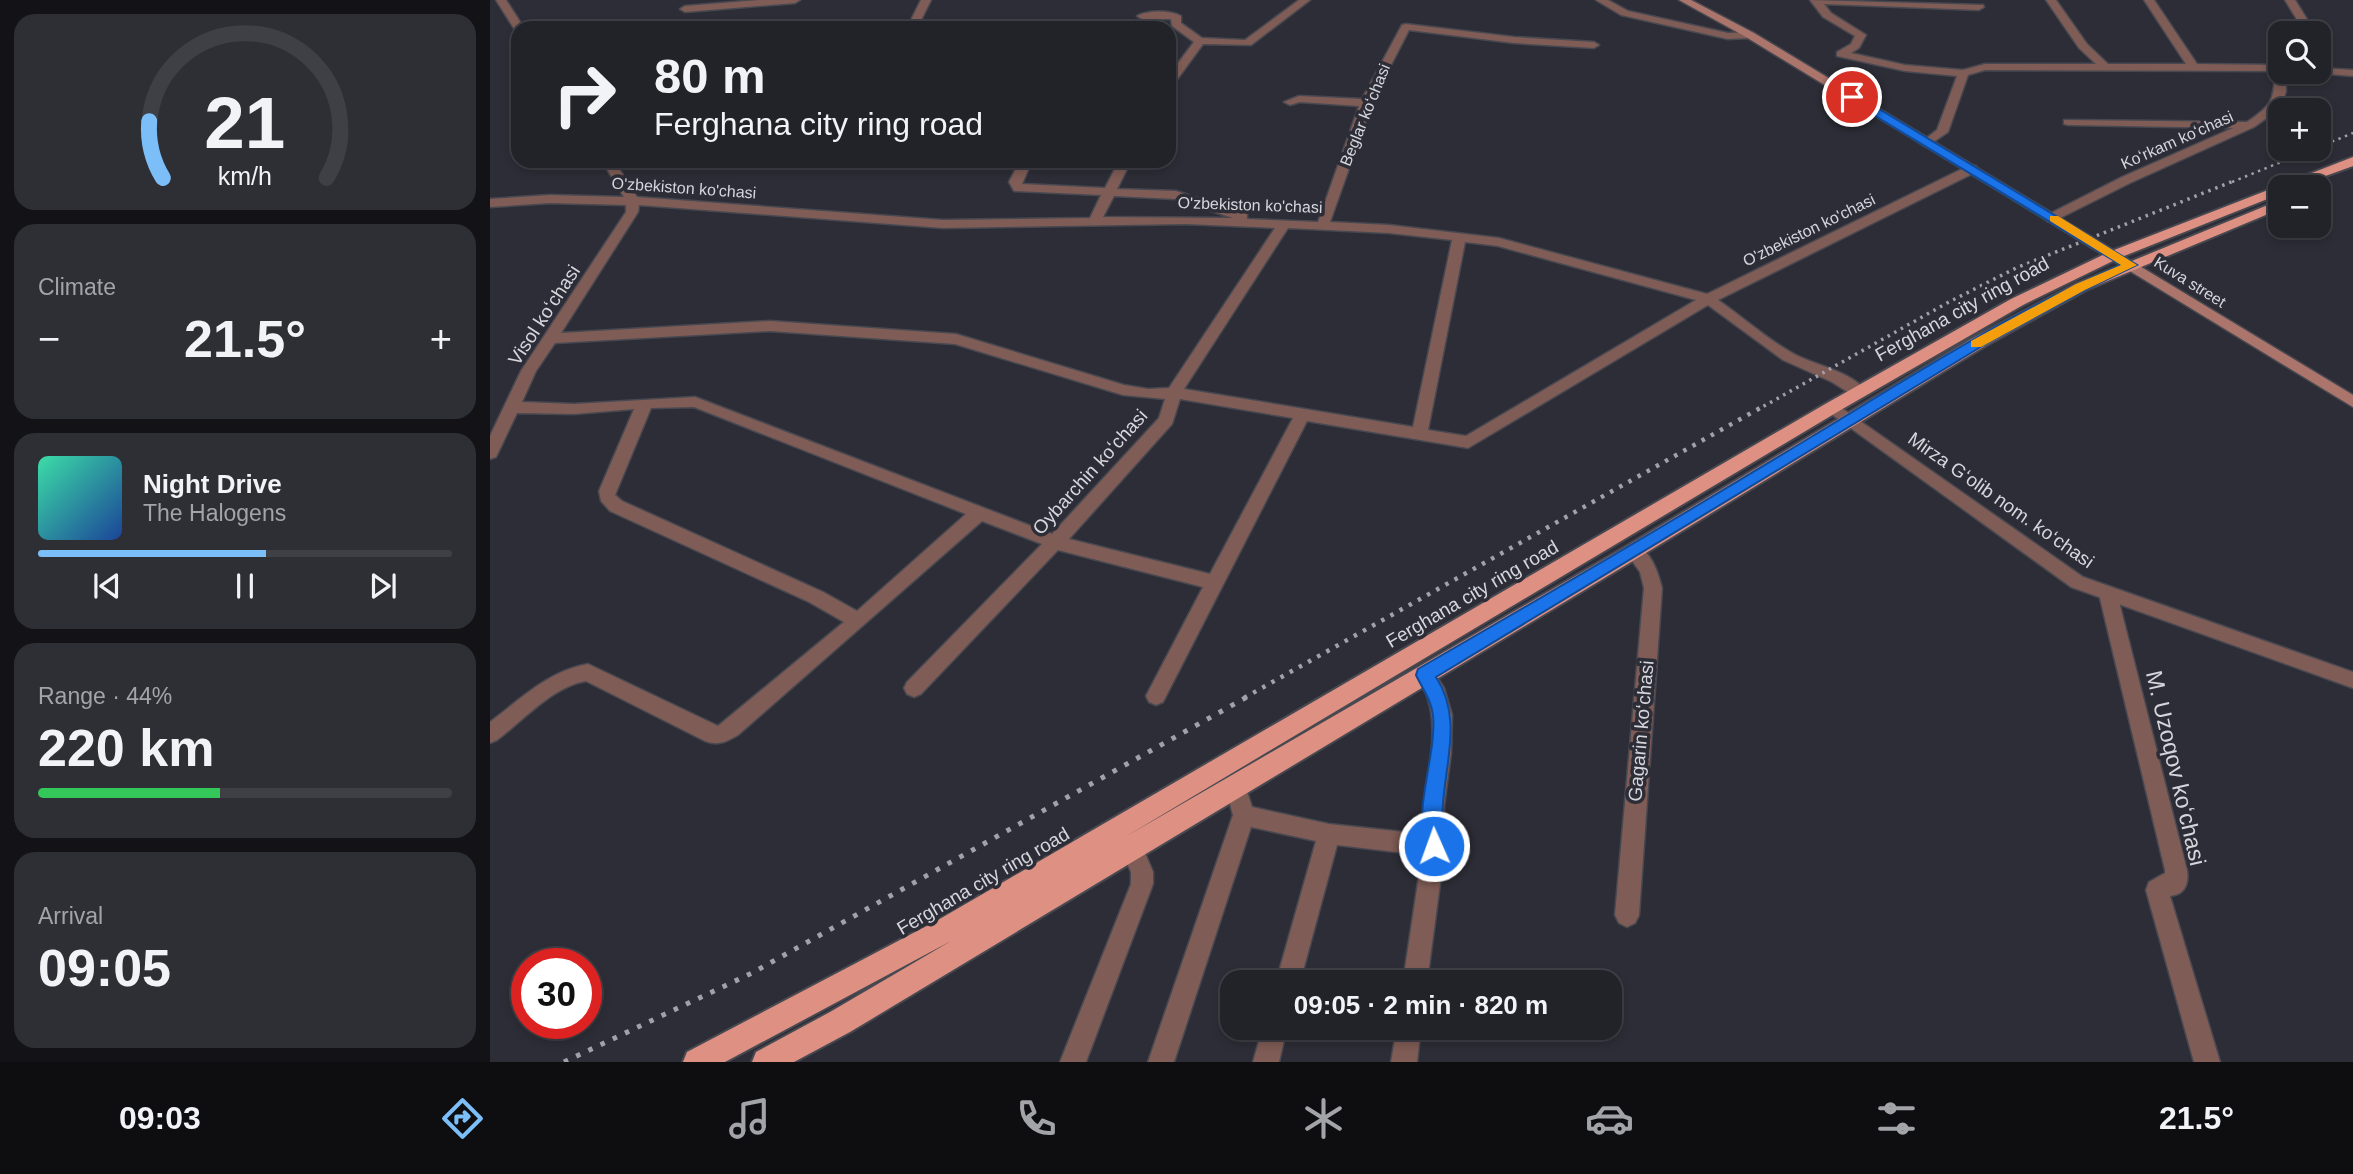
<!DOCTYPE html>
<html lang="en">
<head>
<meta charset="utf-8">
<style>
	body { margin:0; font-family:Helvetica,sans-serif; background:#2e2f35; color:#f1f3f6; height:100vh; display:flex; flex-direction:column; font-size:26px; white-space:nowrap }
	* { box-sizing:border-box; margin:0 }
	p { font-size:23px; color:#a2a4a8 }
	.icon { flex:none; width:38px; height:38px; fill:none; stroke:currentColor; stroke-width:2; stroke-linecap:round; stroke-linejoin:round }
	.map { position:relative; flex:1; overflow:hidden }
	.drawer { display:flex; flex-direction:column; gap:14px; padding:14px; background:#131317; width:490px }
	.drawer>* { flex:none }
	.banner { position:absolute; left:21px; top:21px; width:665px; height:147px; border-radius:21px; box-shadow:0 4px 10px #0003,0 0 0 2px #3f3f46; background:#222229; color:#f1f3f6; overflow:hidden }
	.tools { position:absolute; left:1778px; top:21px; display:grid; gap:14px }
	.tools a { display:grid; place-items:center; width:63px; height:63px; border-radius:14px; background:#222229; box-shadow:0 4px 10px #0003,0 0 0 2px #3f3f46; font-size:35px }
	.speed { position:absolute; left:21px; top:948px; display:flex; gap:14px; font-size:35px; font-weight:700; text-align:center }
	.speed>* { display:grid; place-content:center; width:91px; height:91px; border-radius:50%; background:#222229; box-shadow:0 4px 10px #0003,0 0 0 2px #3f3f46; line-height:1 }
	.speed .limit { border:10px solid #d22; background:#fff; color:#111 }
	.pin { position:absolute; display:grid; place-items:center; width:60px; height:60px; color:#fff; margin:-30px; border:4px solid #fff; border-radius:50%; box-shadow:0 2px 7px #0007 }
	.me { position:absolute; width:77px; margin:-38px; rotate:358deg; stroke-linejoin:round; filter:drop-shadow(0 0 5px #0008) }
	.turn { display:flex; align-items:center; gap:24px; height:147px; padding:0 28px; font-size:32px }
	.turn .icon { width:91px; height:91px; stroke-width:2.5 }
	.turn b { display:block; font-size:49px; line-height:60px }
	.big { font-size:52px; font-weight:700; line-height:1.1 }
	.drawer .tile { flex:1; display:flex; flex-direction:column; justify-content:center; gap:10px; min-width:0; padding:0 24px; border-radius:21px; background:#2e2f35 }
	.drawer .dial { align-items:center; gap:0 }
	.dial svg { height:182px; overflow:visible; fill:none; stroke:#3f3f46; stroke-width:7; stroke-linecap:round; text-anchor:middle }
	.dial text { fill:#f1f3f6; stroke:none }
	.song { display:flex; align-items:center; gap:21px }
	.cover { width:84px; height:84px; border-radius:10px; background:linear-gradient(135deg,hsl(160 70% 55%),hsl(220 70% 35%)) }
	.played { height:7px; border-radius:4px; background:linear-gradient(90deg,#7bbef8 55%,#3f3f46 55%) }
	.keys { display:flex; justify-content:space-around; direction:ltr }
	.heat { display:flex; justify-content:space-between; align-items:center; font-size:38px; direction:ltr }
	.charge { height:10px; border-radius:5px; background:linear-gradient(90deg,#34c759 44%,#3f3f46 0) }
	.trip { position:absolute; left:730px; top:970px; width:402px; height:70px; border-radius:21px; background:#222229; box-shadow:0 4px 10px #0003,0 0 0 2px #3f3f46; font-weight:700; line-height:70px; text-align:center }
	.menu { display:flex; height:112px; justify-content:space-around; align-items:center; background:#0e0e10; color:#a2a4a8 }
	.menu .icon { width:49px; height:49px }
	.menu .current { color:#7bbef8 }
	.menu b { font-size:32px; color:#f1f3f6 }
	main { display:flex; flex:1; min-height:0 }
	.map>svg:first-child { display:block }
	.lines { fill:none; stroke-linecap:round; stroke-linejoin:round }
	.minor-casing { stroke:#484851; stroke-width:3 }
	.tertiary-casing { stroke:#484851; stroke-width:3 }
	.secondary-casing { stroke:#484851; stroke-width:3 }
	.trunk-casing { stroke:#484851; stroke-width:4 }
	.minor { fill:#7f5c55; fill-rule:evenodd }
	.tertiary { fill:#7f5c55; fill-rule:evenodd }
	.secondary { fill:#ab756b; fill-rule:evenodd }
	.trunk { fill:#de9082; fill-rule:evenodd }
	.rail-far3 { stroke:#a1a1a9; stroke-width:2.5; stroke-dasharray:2.5 4.5; stroke-linecap:butt }
	.rail-far2 { stroke:#a1a1a9; stroke-width:3.5; stroke-dasharray:2.5 5; stroke-linecap:butt }
	.rail-far1 { stroke:#a1a1a9; stroke-width:4.5; stroke-dasharray:3.5 7; stroke-linecap:butt }
	.rail { stroke:#a1a1a9; stroke-width:5; stroke-dasharray:4.5 9; stroke-linecap:butt }
	.route { fill:#1a73e8; stroke:#114b97; stroke-width:2 }
	.slow { fill:#f59e0b }
	.labels { text-anchor:middle; dominant-baseline:central; stroke-width:7; stroke-linejoin:round; paint-order:stroke }
	.far-street-label { font-size:16px; fill:#d5d5dc; stroke:#2d2d37 }
	.street-label { font-size:19px; fill:#d5d5dc; stroke:#2d2d37 }
	.near-street-label { font-size:23px; fill:#d5d5dc; stroke:#2d2d37 }
</style>
</head>
<body>
<main>
<section class="drawer">
<div class="tile dial"><svg viewBox="0 0 100 80">
<path d="M14 69A42 42 0 1 1 86 69"/>
<path d="M14 69A42 42 0 0 1 8 44" stroke="#7bbef8"/>
<text x="50" y="56" font-size="32" font-weight="700">21</text>
<text x="50" y="72" font-size="11">km/h</text>
</svg></div>
<div class="tile"><p>Climate</p>
<div class="heat"><a>−</a><b class="big">21.5°</b><a>+</a></div>
</div>
<div class="tile">
<div class="song"><i class="cover"></i><div><b>Night Drive</b><p>The Halogens</p></div></div>
<div class="played"></div>
<div class="keys"><svg class="icon" aria-label="previous" viewBox="0 0 24 24"><path d="M18 5L8 12l10 7zM5 5v14"/></svg><svg class="icon" aria-label="pause" viewBox="0 0 24 24"><path d="M8 5v14M16 5v14"/></svg><svg class="icon" aria-label="next" viewBox="0 0 24 24"><path d="M6 5l10 7-10 7zM19 5v14"/></svg></div>
</div>
<div class="tile"><p>Range · 44%</p><b class="big">220 km</b><div class="charge"></div></div>
<div class="tile"><p>Arrival</p><b class="big">09:05</b></div>
</section>
<div class="map">
<svg width="1863" height="1062" viewBox="0 0 1863 1062">
	<rect width="100%" height="100%" fill="#2d2d37"/>
	<g class="lines">
		<g class="minor-casing">
			<path id="minor" d="M 6,0 L 16,0 L 34,28 L 25,30 Z
				M 269,0 L 310,0 L 305,3 L 195,12 L 190,9 L 195,6 Z
				M 431,0 L 441,0 L 427,28 L 417,28 Z
				M 809,0 L 820,0 L 761,45 L 713,44 L 683,85 L 679,86 L 679,75 L 704,42 L 682,26 L 681,19 L 652,19 L 647,16 C 657,10 681,10 691,16 L 691,23 L 712,38 L 755,40 Z
				M 1106,0 L 1118,0 L 1138,11 L 1238,33 L 1260,32 L 1265,35 L 1260,38 L 1238,39 L 1131,15 Z
				M 1320,0 L 1493,5 L 1494,7 L 1489,10 L 1334,4 L 1341,13 L 1376,35 L 1369,48 L 1361,53 L 1415,65 L 1473,70 L 1495,64 L 1606,64 L 1589,48 L 1556,0 L 1566,0 L 1597,44 L 1618,64 L 1696,64 L 1654,0 L 1664,0 L 1707,64 L 1790,65 L 1790,72 L 1795,72 L 1796,91 L 1791,108 L 1764,127 L 1640,183 L 1562,222 L 1557,221 L 1557,215 L 1632,177 L 1743,128 L 1578,125 L 1574,124 L 1574,120 L 1757,122 C 1782,105 1784,101 1785,71 L 1495,70 L 1478,75 L 1458,132 L 1436,147 L 1430,143 L 1447,130 L 1467,76 L 1415,71 L 1347,56 L 1347,52 L 1361,44 L 1365,36 L 1333,17 Z
				M 1795,0 L 1805,0 L 1820,24 L 1819,26 L 1811,26 Z
				M 916,24 L 1024,37 L 1104,42 L 1109,45 L 1104,48 L 1024,43 L 919,30 L 884,98 L 840,222 L 899,225 L 1009,238 L 1217,294 L 1478,166 L 1486,166 L 1486,172 L 1228,300 C 1253,317 1278,340 1304,354 C 1327,366 1361,371 1377,392 L 1374,396 L 1364,396 L 1342,382 L 1293,360 L 1218,305 L 978,448 L 817,421 L 673,702 L 666,705 L 659,702 L 656,696 L 713,587 L 568,550 L 431,694 L 424,697 L 417,694 L 414,688 L 417,682 L 552,544 L 492,521 L 248,735 C 236,742 228,746 215,741 L 96,681 C 62,687 34,720 7,740 L 0,743 L 0,722 C 31,699 58,671 98,664 L 228,726 L 354,622 L 319,602 L 120,511 L 111,501 L 109,491 L 144,409 L 84,414 L 27,413 L 6,457 L 0,459 L 0,436 L 31,371 L 136,212 L 136,205 L 60,203 L 0,207 L 0,199 L 60,195 L 134,197 L 112,161 L 124,161 L 147,197 L 453,220 L 600,218 L 611,195 L 524,191 L 519,182 L 530,161 L 542,161 L 532,184 L 615,188 L 629,161 L 641,161 L 627,189 L 686,191 L 757,214 L 757,219 L 828,222 L 869,106 L 810,102 L 800,105 L 794,102 L 809,96 L 872,99 L 912,25 ZM 624,196 L 685,199 L 743,218 L 613,217 ZM 149,205 L 453,228 L 696,224 L 785,228 L 679,388 L 658,389 L 634,385 L 466,334 L 280,321 L 71,333 L 148,212 ZM 798,228 L 899,233 L 962,240 L 923,427 L 694,389 ZM 975,242 L 1008,246 L 1206,300 L 976,436 L 938,430 ZM 280,331 L 465,344 L 633,395 L 675,399 L 669,418 L 562,534 L 205,397 L 84,404 L 32,402 L 46,371 L 65,343 ZM 690,399 L 803,418 L 720,574 L 579,539 L 682,424 ZM 204,407 L 476,514 L 367,611 L 333,592 L 132,501 L 125,495 L 161,408 Z
				M 1829,68 L 1863,70 L 1863,76 L 1825,73 Z
				M 1144,544 C 1161,550 1168,572 1172,588 L 1149,915 L 1145,923 L 1137,927 L 1129,923 L 1125,915 L 1154,588 L 1150,572 L 1135,551 L 1138,546 Z
				M 1618,587 L 1625,589 L 1627,594 L 1697,870 C 1699,884 1695,895 1680,896 L 1730,1062 L 1704,1062 L 1656,890 L 1659,882 L 1675,873 L 1675,870 L 1609,594 L 1611,589 Z
				M 935,667 L 942,669 L 954,688 L 962,715 L 961,753 L 954,806 L 955,846 L 937,982 L 913,982 L 932,855 L 847,845 L 810,982 L 786,982 L 826,841 L 761,827 L 684,1062 L 658,1062 L 743,815 L 735,786 L 739,779 L 746,776 L 753,779 L 762,807 L 839,824 L 933,834 C 932,792 951,739 938,699 C 936,690 929,683 925,675 L 928,669 Z
				M 641,836 L 649,839 L 663,872 L 663,884 L 596,1062 L 570,1062 L 641,884 L 641,872 L 630,847 L 633,839 Z
				M 773,1027 L 797,1027 L 789,1062 L 763,1062 Z
				M 907,1027 L 931,1027 L 927,1062 L 901,1062 Z"/>
		</g>
		<g class="tertiary-casing">
			<path id="tertiary" d="M 1343,402 L 1593,577 L 1863,672 L 1863,688 L 1581,587 L 1337,411 L 1335,407 Z"/>
		</g>
		<g class="secondary-casing">
			<path id="secondary" d="M 1189,0 L 1201,0 L 1264,33 L 1863,395 L 1863,407 L 1256,37 Z"/>
		</g>
		<g class="trunk-casing">
			<path id="trunk" d="M 1863,157 L 1863,166 L 1805,187 L 1790,187 L 1790,194 L 1629,258 L 1533,305 L 1349,411 L 635,837 L 1137,546 L 1483,338 L 1586,284 L 1790,200 L 1790,209 L 1596,290 L 1495,346 L 1151,556 L 360,1032 L 304,1062 L 262,1062 L 266,1052 L 340,1012 L 461,941 L 235,1062 L 193,1062 L 197,1052 L 448,920 L 1337,403 L 1521,299 L 1619,252 Z"/>
		</g>
		<use href="#minor" class="minor"/>
		<use href="#tertiary" class="tertiary"/>
		<use href="#secondary" class="secondary"/>
		<use href="#trunk" class="trunk"/>
		<path class="rail-far3" d="M 1829,147 L 1863,133
			M 1742,182 L 1823,149"/>
		<path class="rail-far2" d="M 1267,410 L 1457,303 L 1526,268 L 1746,180"/>
		<path class="rail-far1" d="M 754,698 L 1270,408"/>
		<path class="rail" d="M 74,1062 L 262,973 L 757,697"/>
	</g>
	<path class="route" d="M 1359,95 L 1366,95 L 1647,265 L 1595,290 L 1494,345 L 946,677 C 972,717 956,760 953,804 C 951,820 958,838 951,852 L 944,855 L 937,852 C 921,815 947,756 943,715 C 941,699 932,688 926,675 L 928,669 C 1060,593 1191,516 1321,437 C 1422,376 1522,311 1631,265 L 1359,100 Z"/>
	<path class="slow" d="M 1560,216 L 1568,216 L 1647,265 L 1595,290 L 1491,347 L 1481,347 L 1481,341 L 1586,284 L 1631,265 L 1560,221 Z"/>
	<g class="labels">
		<g class="far-street-label">
			<text transform="translate(875 115) rotate(-68)">Beglar koʻchasi</text>
			<text transform="translate(1687 140) rotate(-24)">Koʻrkam koʻchasi</text>
			<text transform="translate(194 188) rotate(4)">O'zbekiston ko'chasi</text>
			<text transform="translate(760 205) rotate(2)">O'zbekiston ko'chasi</text>
			<text transform="translate(1319 230) rotate(-26)">O'zbekiston ko'chasi</text>
			<text transform="translate(1700 282) rotate(32)">Kuva street</text>
		</g>
		<g class="street-label">
			<text transform="translate(1472 309) rotate(-29)">Ferghana city ring road</text>
			<text transform="translate(54 315) rotate(-57)">Visol koʻchasi</text>
			<text transform="translate(600 472) rotate(-48)">Oybarchin koʻchasi</text>
			<text transform="translate(1511 500) rotate(35)">Mirza G‘olib nom. ko‘chasi</text>
			<text transform="translate(982 594) rotate(-30)">Ferghana city ring road</text>
			<text transform="translate(1151 731) rotate(-85)">Gagarin koʻchasi</text>
			<text transform="translate(493 881) rotate(-30)">Ferghana city ring road</text>
		</g>
		<g class="near-street-label">
			<text transform="translate(1686 768) rotate(77)">M. Uzoqov koʻchasi</text>
		</g>
	</g>
</svg>
<div class="tools">
<a><svg class="icon" aria-label="search" viewBox="0 0 24 24"><circle cx="10" cy="10" r="6"/><path d="M15 15l6 6"/></svg></a>
<a>+</a>
<a>−</a>
</div>
<div class="speed"><div class="limit">30</div></div>
<div class="pin" style="left:1362px;top:97px;background:#d93025"><svg class="icon" aria-label="arrive" viewBox="0 0 24 24"><path d="M6 21V4h12l-3 4 3 4H6"/></svg></div>
<svg class="me" style="left:944px;top:846px" viewBox="-20 -20 40 40"><circle r="17" fill="#1a73e8" stroke="#fff" stroke-width="3"/><path d="M0-11L8 9 0 5-8 9z" fill="#fff"/></svg>
<div class="trip">09:05 · 2 min · 820 m</div>
<div class="banner">
<div class="turn"><svg class="icon" aria-label="right" viewBox="0 0 24 24"><path d="M7 20v-9h11M14 6l5 5-5 5"/></svg><div><b>80 m</b>Ferghana city ring road</div></div>
</div>
</div>
</main>
<nav class="menu">
<b>09:03</b>
<svg class="icon current" aria-label="directions" viewBox="0 0 24 24"><path d="M12 3l9 9-9 9-9-9zM9 14v-3h6M13 9l2 2-2 2"/></svg>
<svg class="icon" aria-label="music" viewBox="0 0 24 24"><path d="M9 18V5l10-2v13"/><circle cx="6" cy="18" r="3"/><circle cx="16" cy="16" r="3"/></svg>
<svg class="icon" aria-label="phone" viewBox="0 0 24 24"><path d="M5 4h4l2 5-3 2q2 4 5 5l2-3 5 2v4C11 20 4 13 5 4z"/></svg>
<svg class="icon" aria-label="climate" viewBox="0 0 24 24"><path d="M12 3v18M4 7l16 10M4 17L20 7"/></svg>
<svg class="icon" aria-label="car" viewBox="0 0 24 24"><path d="M5 17H2v-5l4-1 3-4h7l3 4 3 1v5h-3M9 17h6M6 11h13"/><circle cx="7" cy="17" r="2"/><circle cx="17" cy="17" r="2"/></svg>
<svg class="icon" aria-label="filters" viewBox="0 0 24 24"><path d="M4 7h16M4 17h16"/><circle cx="9" cy="7" r="2"/><circle cx="15" cy="17" r="2"/></svg>
<b>21.5°</b>
</nav>
</body>
</html>
